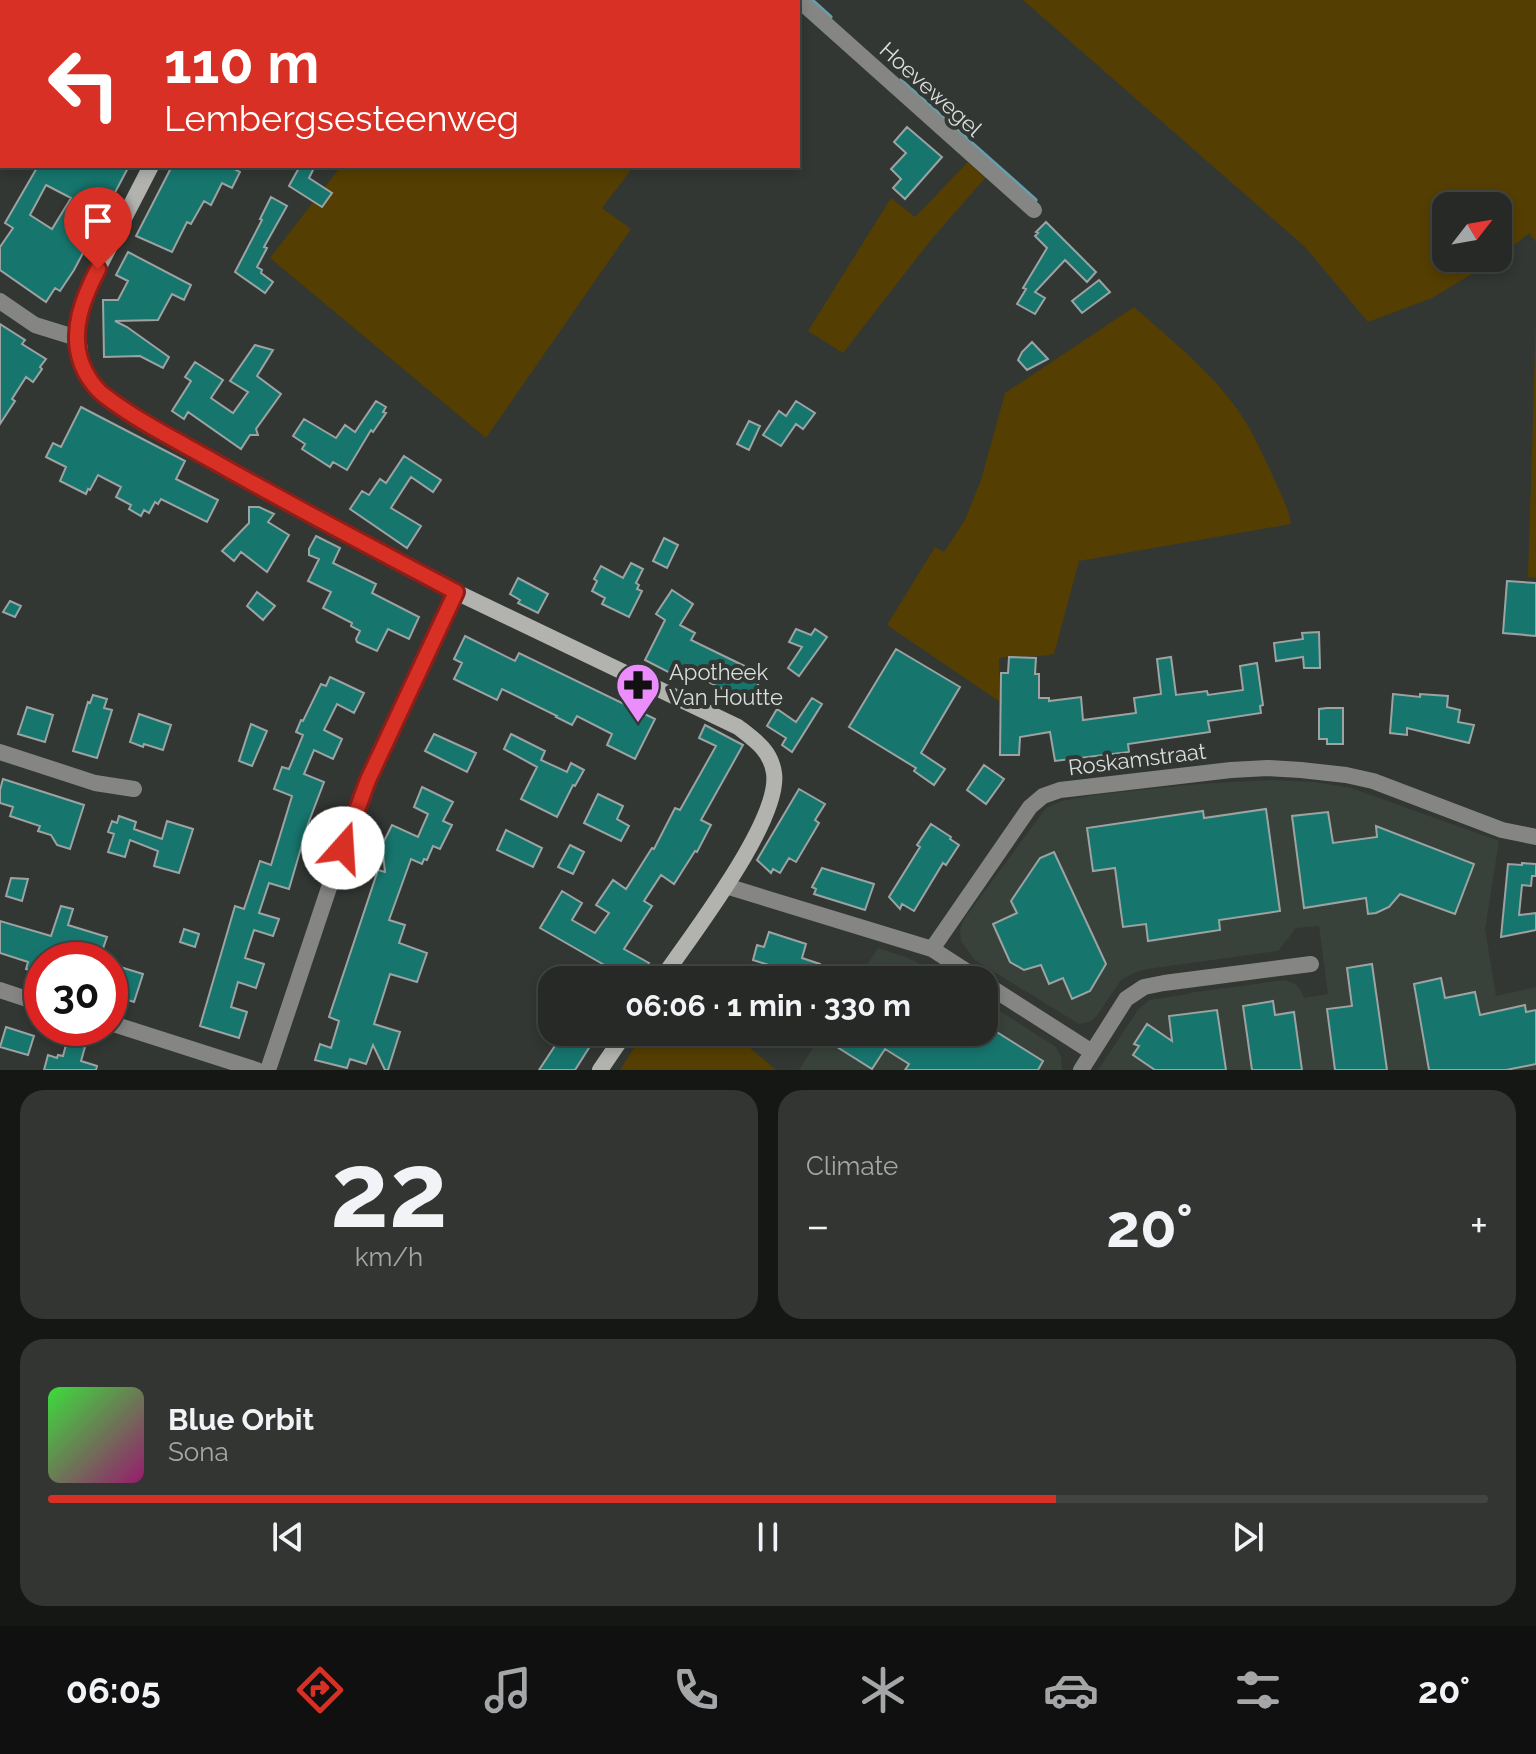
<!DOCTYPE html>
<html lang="en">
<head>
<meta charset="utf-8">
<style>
	body { margin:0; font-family:Raleway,sans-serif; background:#323532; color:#f1f3f6; height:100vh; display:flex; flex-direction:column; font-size:30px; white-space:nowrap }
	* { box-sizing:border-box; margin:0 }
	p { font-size:26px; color:#a4a6a7 }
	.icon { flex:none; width:44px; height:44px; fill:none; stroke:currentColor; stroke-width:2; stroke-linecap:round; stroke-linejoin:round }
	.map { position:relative; height:1070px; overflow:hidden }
	.side { display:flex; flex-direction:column; gap:20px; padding:20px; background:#151715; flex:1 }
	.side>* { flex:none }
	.hud { position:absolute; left:0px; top:0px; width:800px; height:168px; box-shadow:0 4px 12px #0003,0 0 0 2px #424543; background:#d93025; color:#fff; overflow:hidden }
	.needle { width:52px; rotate:59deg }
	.controls { position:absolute; left:1432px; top:192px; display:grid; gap:16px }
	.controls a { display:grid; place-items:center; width:80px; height:80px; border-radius:16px; background:#262926; box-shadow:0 4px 12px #0003,0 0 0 2px #424543; font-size:40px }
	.speed { position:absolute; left:24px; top:942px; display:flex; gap:16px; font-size:40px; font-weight:700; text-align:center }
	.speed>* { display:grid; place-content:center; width:104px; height:104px; border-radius:50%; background:#262926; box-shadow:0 4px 12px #0003,0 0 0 2px #424543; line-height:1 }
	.speed .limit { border:12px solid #d22; background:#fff; color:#111 }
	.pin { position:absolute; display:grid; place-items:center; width:68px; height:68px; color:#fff; margin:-82px -34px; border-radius:50% 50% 50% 0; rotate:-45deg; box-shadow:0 0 8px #0007 }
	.pin .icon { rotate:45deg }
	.me { position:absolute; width:88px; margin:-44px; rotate:19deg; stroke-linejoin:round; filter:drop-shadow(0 0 6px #0008) }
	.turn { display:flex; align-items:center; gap:28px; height:168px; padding:0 32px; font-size:36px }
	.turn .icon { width:104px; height:104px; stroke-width:2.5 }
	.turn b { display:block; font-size:56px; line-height:68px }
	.big { font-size:60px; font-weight:700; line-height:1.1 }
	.side .tile { flex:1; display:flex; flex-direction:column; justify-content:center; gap:12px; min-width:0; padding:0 28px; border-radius:24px; background:#323532 }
	.side .dial { align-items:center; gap:0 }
	.dial b { font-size:104px; line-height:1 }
	.song { display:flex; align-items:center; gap:24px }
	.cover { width:96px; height:96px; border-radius:12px; background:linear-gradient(135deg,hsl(120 70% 55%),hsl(320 70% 35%)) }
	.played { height:8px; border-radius:4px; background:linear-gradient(90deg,#d93025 70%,#424543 70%) }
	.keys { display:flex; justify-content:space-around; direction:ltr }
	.heat { display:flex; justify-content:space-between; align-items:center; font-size:44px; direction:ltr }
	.side .tiles { flex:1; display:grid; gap:20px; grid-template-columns:1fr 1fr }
	.tile:last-child { grid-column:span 2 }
	.trip { position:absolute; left:538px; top:966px; width:460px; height:80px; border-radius:24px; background:#262926; box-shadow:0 4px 12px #0003,0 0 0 2px #424543; font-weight:700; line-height:80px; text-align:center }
	.dock { display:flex; height:128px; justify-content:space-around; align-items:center; background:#0f100f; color:#a4a6a7 }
	.dock .icon { width:56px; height:56px }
	.dock .selected { color:#d93025 }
	.dock b { font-size:36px; color:#f1f3f6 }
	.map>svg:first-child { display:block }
	.built { fill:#38423a }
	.green { fill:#543e02; fill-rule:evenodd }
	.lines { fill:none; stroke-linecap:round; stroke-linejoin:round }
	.stream { stroke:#669eae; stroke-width:5 }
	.building { fill:#16766e; stroke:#9ca3a2; stroke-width:2; fill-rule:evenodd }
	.street { stroke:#858683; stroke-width:16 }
	.secondary { stroke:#b2b3af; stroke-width:16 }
	.route-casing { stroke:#8d1f18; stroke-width:20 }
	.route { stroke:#d93025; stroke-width:14 }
	.labels { text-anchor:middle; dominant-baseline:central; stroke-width:8; stroke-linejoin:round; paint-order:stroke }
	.street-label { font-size:22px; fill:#dbdddb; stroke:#323733 }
	.poi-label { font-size:22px; fill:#dbdddb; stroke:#323733; text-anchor:start }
</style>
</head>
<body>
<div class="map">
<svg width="1536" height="1070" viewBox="0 0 1536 1070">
	<rect width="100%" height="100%" fill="#323733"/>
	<path class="built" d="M 1272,780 L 1314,782 L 1351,788 L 1499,841 L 1485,929 L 1496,996 L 1536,987 L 1536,1070 L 1098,1070 L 1138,1010 L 1149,1000 L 1188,994 L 1189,993 L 1284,980 L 1295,984 L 1300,989 L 1304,998 L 1328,994 L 1319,926 L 1296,928 L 1278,951 L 1147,969 L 1136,972 L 1121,980 L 1096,1017 L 1091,1021 L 1079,1024 L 975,960 L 961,941 L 960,930 L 964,919 L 1046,808 L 1062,801 L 1094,795 L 1198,784 Z
		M 878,948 L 908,958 L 951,980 L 857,980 Z
		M 984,1001 L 1056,1047 L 1061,1057 L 1062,1070 L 799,1070 L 823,1032 L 984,1032 Z"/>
	<path class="green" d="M 386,0 L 545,0 L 544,2 L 384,2 Z
		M 1023,0 L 1536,0 L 1536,242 L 1529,233 L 1500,257 L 1432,298 L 1368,322 L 1305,247 ZM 1446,206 L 1498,206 L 1498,258 L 1446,258 Z
		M 968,162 L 985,178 L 930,241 L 843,353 L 808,331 L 891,198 L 915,217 Z
		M 341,166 L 634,166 L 602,208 L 631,229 L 486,438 L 270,258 Z
		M 1134,307 C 1168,337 1215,375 1239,412 C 1252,430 1261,451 1271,472 C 1278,488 1288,506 1291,524 L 1079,561 L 1054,654 C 1036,658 1017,655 999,658 L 1000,702 L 887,625 L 935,547 L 944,552 L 965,520 L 981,480 L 1005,393 Z
		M 1536,319 L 1536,578 L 1528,577 Z
		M 644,1032 L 731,1032 L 776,1070 L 620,1070 Z"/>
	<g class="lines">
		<path class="stream" d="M 811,0 L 830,17
			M 901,81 L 1035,200"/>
	</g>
	<path class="building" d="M 907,127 L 942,157 L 905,199 L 893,188 L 901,179 L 891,169 L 906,153 L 894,142 Z
		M 38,166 L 129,166 L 74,270 L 60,291 L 55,288 L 46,302 L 0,270 L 0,247 L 13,228 L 5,223 ZM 46,185 L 71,198 L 52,229 L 30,215 Z
		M 172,166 L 238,166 L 236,170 L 240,172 L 232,188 L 222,183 L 211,205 L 204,201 L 191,224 L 187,222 L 172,252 L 136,236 Z
		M 300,166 L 315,166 L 309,178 L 332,193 L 322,207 L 289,186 Z
		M 271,197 L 287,206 L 264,247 L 267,248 L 257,267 L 262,270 L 261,273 L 273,282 L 265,293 L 235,272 L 262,220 L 260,219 Z
		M 1046,222 L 1096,272 L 1087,282 L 1065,260 L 1035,292 L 1045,298 L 1035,314 L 1017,304 L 1026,289 L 1023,288 L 1047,248 L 1035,236 L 1038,233 L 1036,232 Z
		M 128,252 L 191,285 L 184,300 L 172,294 L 158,320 L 115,321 L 127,327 L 169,357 L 163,368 L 140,356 L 104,357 L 103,300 L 118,300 L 128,281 L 116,275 Z
		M 1099,280 L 1110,292 L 1082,313 L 1072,301 Z
		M 0,324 L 25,340 L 22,344 L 46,359 L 40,367 L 42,369 L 33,382 L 26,377 L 12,399 L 15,401 L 0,424 Z
		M 1032,342 L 1048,359 L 1027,370 L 1018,360 L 1022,352 Z
		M 255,345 L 273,350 L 257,376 L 281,394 L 256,429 L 258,435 L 250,435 L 241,449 L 188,412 L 184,419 L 172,411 L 191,381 L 185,377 L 195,362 L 223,380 L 211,398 L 233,413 L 248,392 L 230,381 Z
		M 376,401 L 386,407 L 383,412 L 386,413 L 373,432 L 371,430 L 347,470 L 333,462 L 330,467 L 302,449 L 305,444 L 293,436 L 304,419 L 336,438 L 345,425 L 355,432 Z
		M 796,401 L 815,413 L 803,429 L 796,424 L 781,446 L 763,435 L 779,411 L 786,416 Z
		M 81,407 L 185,461 L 176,479 L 218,500 L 207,522 L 161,499 L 158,504 L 155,502 L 149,513 L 144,510 L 141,516 L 129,509 L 131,505 L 116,497 L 121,487 L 98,475 L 90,490 L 88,489 L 86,494 L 60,481 L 66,467 L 46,457 L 53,443 L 61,447 Z
		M 749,421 L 760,426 L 749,450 L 737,444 Z
		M 404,456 L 441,480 L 433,492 L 411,477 L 391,508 L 421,526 L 407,548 L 350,509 L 362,491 L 369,495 L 380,479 L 386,483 Z
		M 249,507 L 259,507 L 274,514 L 268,522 L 289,535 L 267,572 L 241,552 L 234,561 L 222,551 L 249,523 Z
		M 316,536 L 340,548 L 333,563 L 376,584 L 372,593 L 419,617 L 409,639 L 388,629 L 377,651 L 357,642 L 356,639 L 360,631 L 351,626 L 352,623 L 323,608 L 331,592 L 308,581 L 319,559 L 309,555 L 309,549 Z
		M 664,538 L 678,545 L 667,568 L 653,561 Z
		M 631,563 L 643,569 L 636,583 L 639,585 L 637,589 L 642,591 L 629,617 L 602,604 L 605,598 L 592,591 L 597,581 L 594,579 L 601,566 L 623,578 Z
		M 518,578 L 548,594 L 538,613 L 518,603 L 520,600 L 510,594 Z
		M 1507,581 L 1536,583 L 1536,636 L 1503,633 Z
		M 672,590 L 693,604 L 680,625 L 695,633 L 691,640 L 763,675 L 749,702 L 676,666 L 672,674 L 645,660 L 665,620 L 656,614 Z
		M 257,592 L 275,606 L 263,620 L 247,606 Z
		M 10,601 L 21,606 L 15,617 L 3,612 Z
		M 796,629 L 811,635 L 815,629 L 827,637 L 799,676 L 788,668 L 802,647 L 789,642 Z
		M 1319,632 L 1320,668 L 1304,668 L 1303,657 L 1276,661 L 1274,643 L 1303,639 L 1302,633 Z
		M 465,636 L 515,661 L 519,653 L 655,719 L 635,759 L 607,745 L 612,734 L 577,716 L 572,725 L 556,717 L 557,716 L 502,689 L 497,700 L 454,679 L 462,663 L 454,659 Z
		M 896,649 L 960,687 L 921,753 L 945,769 L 934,785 L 914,771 L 916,768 L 849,727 Z
		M 1009,657 L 1036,658 L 1035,674 L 1039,674 L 1039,698 L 1049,698 L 1049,701 L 1081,697 L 1083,720 L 1136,713 L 1134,698 L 1161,694 L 1157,659 L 1171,657 L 1176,695 L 1207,691 L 1208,695 L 1243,690 L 1240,666 L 1257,663 L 1263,705 L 1260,706 L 1261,713 L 1208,721 L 1210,732 L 1128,744 L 1129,752 L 1055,761 L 1050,732 L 1020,737 L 1019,755 L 1000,755 L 1001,673 L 1008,673 Z
		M 330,677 L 364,693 L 354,713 L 337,704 L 324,730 L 342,739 L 333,759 L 314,750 L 304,774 L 324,782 L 308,824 L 289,889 L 269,883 L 259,913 L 279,919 L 273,936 L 254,930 L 245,958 L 264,964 L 256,988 L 238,982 L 231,1007 L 247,1012 L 239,1038 L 200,1026 L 235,906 L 244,909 L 260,861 L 271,865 L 292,796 L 274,789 L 282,767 L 289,769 L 303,735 L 296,732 L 301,720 L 303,721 L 321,684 L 326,686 Z
		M 1393,694 L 1420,697 L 1420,694 L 1448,696 L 1447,707 L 1460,710 L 1458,722 L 1474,725 L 1469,743 L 1407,728 L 1407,735 L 1390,733 Z
		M 93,695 L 107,699 L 104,708 L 112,710 L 97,758 L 73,751 L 88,702 L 90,703 Z
		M 812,698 L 822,704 L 792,752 L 782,745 L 786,738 L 767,726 L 777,709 L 796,722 Z
		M 27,707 L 53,715 L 45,742 L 18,734 Z
		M 1327,708 L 1343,708 L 1343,744 L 1327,744 L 1327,739 L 1319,739 L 1319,709 Z
		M 139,714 L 171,725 L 163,750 L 144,744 L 143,747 L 130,742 Z
		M 251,724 L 267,731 L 252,766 L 239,761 Z
		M 705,725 L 743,745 L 701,820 L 711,825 L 697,852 L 695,851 L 674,884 L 661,875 L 644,901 L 652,906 L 624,949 L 649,963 L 637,980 L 606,980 L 613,970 L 540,928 L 562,891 L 582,903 L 572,920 L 595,933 L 609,913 L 596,905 L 613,880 L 626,889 L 652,848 L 654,849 L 675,808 L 680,810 L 716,746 L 699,738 Z
		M 434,734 L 476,753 L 467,772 L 425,751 Z
		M 511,734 L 545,751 L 541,760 L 567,772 L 571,763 L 584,770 L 575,786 L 573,785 L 557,817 L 521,799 L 537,767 L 504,749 Z
		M 984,765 L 1004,779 L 986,804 L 967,790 Z
		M 3,779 L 84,805 L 70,849 L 57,845 L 51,835 L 38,831 L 40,826 L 10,816 L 13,807 L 0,803 L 0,790 Z
		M 422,787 L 453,802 L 443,821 L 452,825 L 440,849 L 433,846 L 427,860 L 424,859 L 422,864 L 411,859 L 389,920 L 405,925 L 399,943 L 427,953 L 417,982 L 390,974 L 384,993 L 374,1024 L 400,1032 L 388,1070 L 385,1070 L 373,1045 L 366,1064 L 350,1059 L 347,1068 L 315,1060 L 320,1044 L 331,1048 L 339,1021 L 329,1017 L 378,870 L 385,872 L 382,845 L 392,825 L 418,837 L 428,814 L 414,807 Z
		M 799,789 L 825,804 L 815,820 L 819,823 L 796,862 L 789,858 L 780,873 L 773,869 L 771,873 L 757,860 Z
		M 598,794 L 623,806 L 617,819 L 629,826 L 621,841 L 584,823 Z
		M 1266,809 L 1280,911 L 1219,920 L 1220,930 L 1148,941 L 1146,924 L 1123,927 L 1115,868 L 1093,871 L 1087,828 L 1203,811 L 1204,818 Z
		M 1328,812 L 1333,843 L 1377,837 L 1376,826 L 1474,864 L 1455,914 L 1400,894 L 1389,907 L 1376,913 L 1368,914 L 1366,898 L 1304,908 L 1292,816 Z
		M 119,816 L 136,822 L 134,829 L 162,839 L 167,821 L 193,829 L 179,873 L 154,866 L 158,851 L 130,840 L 125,857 L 108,852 L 114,834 L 108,832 L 112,821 L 117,823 Z
		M 931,824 L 951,837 L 950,839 L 959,845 L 946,865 L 943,863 L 914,911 L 902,904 L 900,909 L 889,897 L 920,847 L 917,845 Z
		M 506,830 L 542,848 L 533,867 L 497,850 Z
		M 570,845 L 584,852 L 573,874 L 558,867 Z
		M 1054,852 L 1106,964 L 1090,991 L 1072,999 L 1063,978 L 1049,984 L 1041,965 L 1024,970 L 1010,962 L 993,924 L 1017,913 L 1011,901 L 1040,858 Z
		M 1522,863 L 1536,864 L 1536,876 L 1532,876 L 1531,886 L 1522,885 L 1519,915 L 1536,913 L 1536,930 L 1501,937 L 1508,864 L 1522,865 Z
		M 822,868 L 874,884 L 865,910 L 814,894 L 816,889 L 812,887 Z
		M 11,878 L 28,879 L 22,901 L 6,896 Z
		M 61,906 L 73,909 L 68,925 L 107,937 L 99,960 L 42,960 L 42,974 L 26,969 L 28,962 L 0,953 L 0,921 L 51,936 Z
		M 184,929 L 199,934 L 195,947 L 180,942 Z
		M 769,932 L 806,944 L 802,958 L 820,964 L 815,980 L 753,960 L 757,945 L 764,947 Z
		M 1372,964 L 1387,1070 L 1335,1070 L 1327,1009 L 1352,1006 L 1347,968 Z
		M 117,966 L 143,974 L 134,1002 L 110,994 Z
		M 1441,978 L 1445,998 L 1475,992 L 1480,1015 L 1525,1005 L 1526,1012 L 1536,1010 L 1536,1064 L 1506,1070 L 1429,1070 L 1414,984 Z
		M 1273,1001 L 1275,1015 L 1294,1012 L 1302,1070 L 1252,1070 L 1243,1006 Z
		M 1217,1010 L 1226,1070 L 1155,1070 L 1133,1055 L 1139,1046 L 1134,1044 L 1147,1024 L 1172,1041 L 1169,1016 Z
		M 984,1024 L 1043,1061 L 1038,1070 L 905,1070 L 909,1064 L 885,1049 L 872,1069 L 837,1047 L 847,1032 L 905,1032 L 922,1042 L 929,1032 L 984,1032 Z
		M 6,1027 L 34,1036 L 28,1055 L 0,1047 Z
		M 564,1032 L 574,1032 L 592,1043 L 575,1070 L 539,1070 Z
		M 67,1041 L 85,1047 L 81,1061 L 97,1066 L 96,1070 L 44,1070 L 48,1055 L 57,1058 L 58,1055 L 63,1056 Z"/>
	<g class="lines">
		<path class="street" d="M 799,0 L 1034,210
			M 0,301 L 35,325 L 77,338
			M 0,752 L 95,783 L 134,789
			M 726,886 L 932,949 L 1030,807 L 1043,796 L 1060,790 L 1231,770 L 1268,768 L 1301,770 L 1346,775 L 1373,781 L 1502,830 L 1536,837
			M 932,949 L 980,980
			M 984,983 L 1092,1052
			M 0,990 L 42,1004
			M 110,1023 L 257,1070
			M 268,1070 L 352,819 L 383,747 L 456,592
			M 1081,1070 L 1126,999 L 1144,987 L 1164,983 L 1311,964"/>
		<path class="secondary" d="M 243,2 L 244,0
			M 151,166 L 85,294 L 77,325 L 81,362 L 92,382 L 103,395 L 160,431 L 261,488 L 456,592 L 738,727 C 755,740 771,751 774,773 C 781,821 689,938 661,980
			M 600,1070 L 626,1032"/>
	</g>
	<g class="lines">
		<g class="route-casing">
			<path id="route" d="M 98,269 C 83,298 70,330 81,362 C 85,374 95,389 105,396 C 139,422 178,441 215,462 C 294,507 375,549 456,592 L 368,780 L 343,848"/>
		</g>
		<use href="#route" class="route"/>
	</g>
	<defs>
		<g id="pharmacy-pin" transform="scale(2.3)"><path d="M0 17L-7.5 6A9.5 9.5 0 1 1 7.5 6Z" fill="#eb8dfc" stroke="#323733"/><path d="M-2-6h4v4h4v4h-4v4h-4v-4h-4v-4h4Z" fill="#111"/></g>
	</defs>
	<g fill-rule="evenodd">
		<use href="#pharmacy-pin" x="638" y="685"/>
	</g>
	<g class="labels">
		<g class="street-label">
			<text transform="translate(931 89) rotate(42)">Hoevewegel</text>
			<text transform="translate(1137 759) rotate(-7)">Roskamstraat</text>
		</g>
		<g class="poi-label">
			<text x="669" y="672">Apotheek<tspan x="669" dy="25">Van Houtte</tspan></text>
		</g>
	</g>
</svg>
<div class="controls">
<a><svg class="needle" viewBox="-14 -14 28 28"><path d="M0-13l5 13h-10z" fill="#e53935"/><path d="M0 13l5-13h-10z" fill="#a4a6a7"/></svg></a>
</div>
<div class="speed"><div class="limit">30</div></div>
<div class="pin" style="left:98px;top:269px;background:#d93025"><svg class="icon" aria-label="arrive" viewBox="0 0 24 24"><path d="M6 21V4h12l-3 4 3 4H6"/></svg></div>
<svg class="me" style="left:343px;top:848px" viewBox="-20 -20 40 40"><circle r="19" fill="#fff"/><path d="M0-13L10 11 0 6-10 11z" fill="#d93025"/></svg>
<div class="trip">06:06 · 1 min · 330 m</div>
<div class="hud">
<div class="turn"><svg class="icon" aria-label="left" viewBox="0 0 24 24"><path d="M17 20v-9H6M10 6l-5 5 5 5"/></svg><div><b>110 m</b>Lembergsesteenweg</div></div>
</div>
</div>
<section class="side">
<div class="tiles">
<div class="tile dial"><b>22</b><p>km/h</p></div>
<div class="tile"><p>Climate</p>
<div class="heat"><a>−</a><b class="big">20°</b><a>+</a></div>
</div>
<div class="tile">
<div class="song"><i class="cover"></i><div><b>Blue Orbit</b><p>Sona</p></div></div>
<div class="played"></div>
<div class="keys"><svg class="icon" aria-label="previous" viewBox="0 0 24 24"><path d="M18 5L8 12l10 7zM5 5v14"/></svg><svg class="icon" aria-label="pause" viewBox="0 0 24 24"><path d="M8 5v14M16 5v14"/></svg><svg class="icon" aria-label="next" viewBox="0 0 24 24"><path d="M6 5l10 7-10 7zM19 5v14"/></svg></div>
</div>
</div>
</section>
<nav class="dock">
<b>06:05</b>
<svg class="icon selected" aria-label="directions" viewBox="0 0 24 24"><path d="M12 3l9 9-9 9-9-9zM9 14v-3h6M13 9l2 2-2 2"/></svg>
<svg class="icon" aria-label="music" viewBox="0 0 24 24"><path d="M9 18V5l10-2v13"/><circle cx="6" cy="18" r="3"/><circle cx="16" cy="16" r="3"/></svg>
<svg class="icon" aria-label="phone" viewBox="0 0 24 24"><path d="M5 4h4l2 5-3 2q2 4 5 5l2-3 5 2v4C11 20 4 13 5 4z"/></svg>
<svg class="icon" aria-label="climate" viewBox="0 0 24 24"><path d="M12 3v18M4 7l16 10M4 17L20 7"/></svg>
<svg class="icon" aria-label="car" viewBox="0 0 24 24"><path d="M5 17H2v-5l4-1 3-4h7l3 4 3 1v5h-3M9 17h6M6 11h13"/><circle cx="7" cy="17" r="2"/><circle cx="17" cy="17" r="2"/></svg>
<svg class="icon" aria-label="filters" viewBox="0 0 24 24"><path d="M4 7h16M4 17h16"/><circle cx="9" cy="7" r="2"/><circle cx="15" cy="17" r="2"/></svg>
<b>20°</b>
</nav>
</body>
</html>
